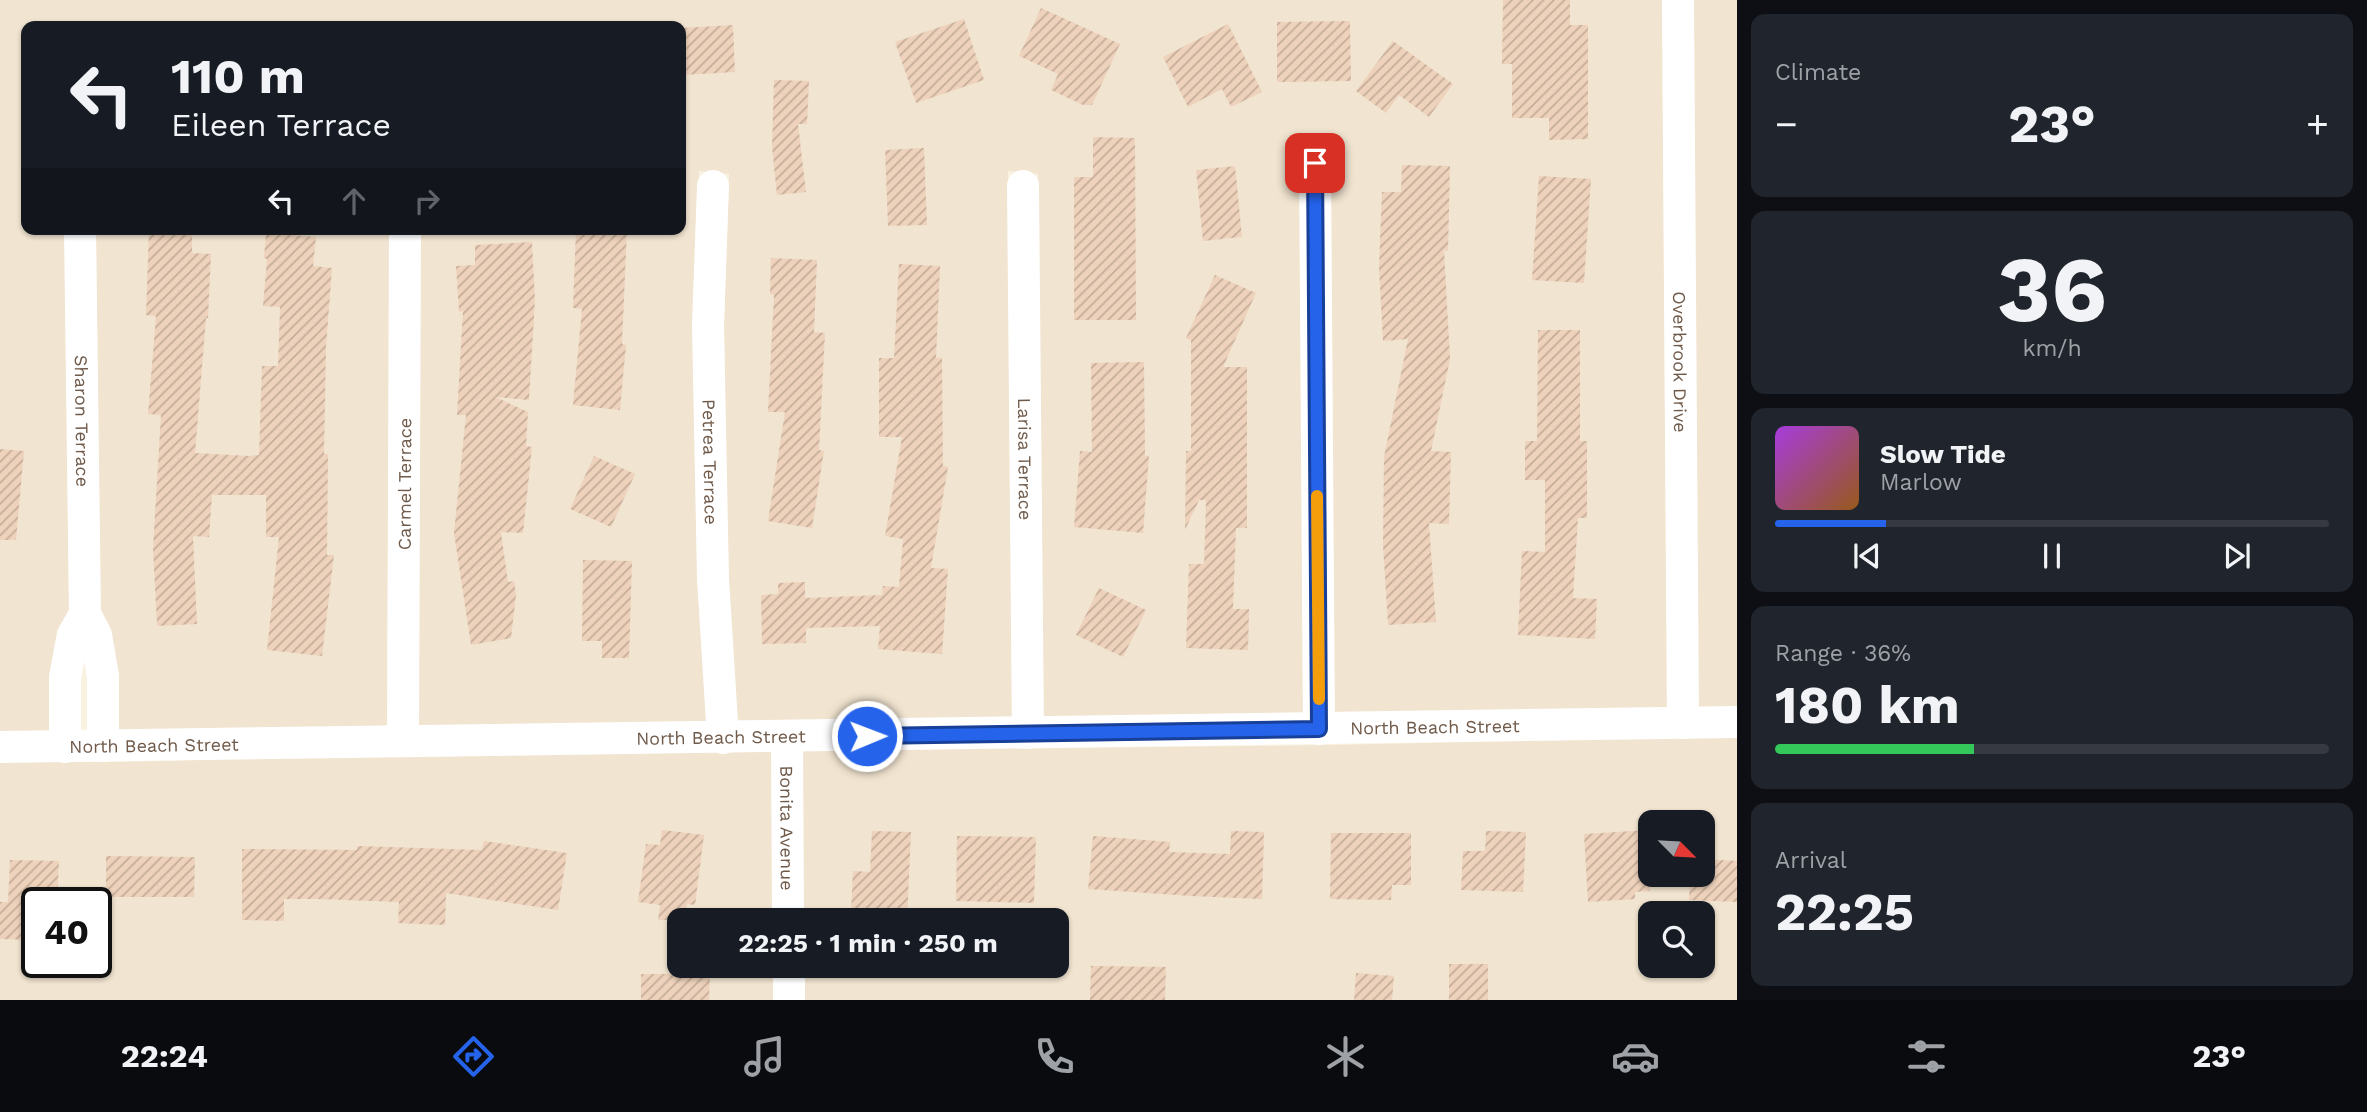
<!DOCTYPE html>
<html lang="en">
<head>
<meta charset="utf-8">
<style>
	body { margin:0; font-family:"Work Sans",sans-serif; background:#20242c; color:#f1f3f6; height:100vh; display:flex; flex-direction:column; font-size:26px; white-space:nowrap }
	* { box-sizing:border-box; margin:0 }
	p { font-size:23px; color:#9ea1a6 }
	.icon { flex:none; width:38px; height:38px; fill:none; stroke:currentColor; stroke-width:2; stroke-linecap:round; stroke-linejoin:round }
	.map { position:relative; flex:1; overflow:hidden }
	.details { display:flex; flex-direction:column; gap:14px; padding:14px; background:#0d0f14; width:630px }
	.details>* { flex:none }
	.hud { position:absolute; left:21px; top:21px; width:665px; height:214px; border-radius:14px; box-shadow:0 2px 5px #0004; background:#171b24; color:#f1f3f6; overflow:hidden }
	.needle { width:46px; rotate:114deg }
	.controls { position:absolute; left:1638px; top:810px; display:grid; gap:14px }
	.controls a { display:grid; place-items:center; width:77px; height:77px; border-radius:14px; background:#171b24; box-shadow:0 2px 5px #0004; font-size:35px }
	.speed { position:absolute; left:21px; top:887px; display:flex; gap:14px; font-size:35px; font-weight:700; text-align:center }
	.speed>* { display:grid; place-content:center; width:91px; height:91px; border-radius:50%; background:#171b24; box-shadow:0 2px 5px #0004; line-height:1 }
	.speed .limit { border:4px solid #111; border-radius:10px; background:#fff; color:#111 }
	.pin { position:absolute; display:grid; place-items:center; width:60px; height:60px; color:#fff; margin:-30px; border-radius:14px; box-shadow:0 4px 10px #0006 }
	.me { position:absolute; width:77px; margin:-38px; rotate:89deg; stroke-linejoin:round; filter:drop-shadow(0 0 5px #0008) }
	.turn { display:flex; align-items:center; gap:24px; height:147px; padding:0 35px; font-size:32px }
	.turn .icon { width:91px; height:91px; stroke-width:2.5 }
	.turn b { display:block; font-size:49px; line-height:60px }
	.lanes { display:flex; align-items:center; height:66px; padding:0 35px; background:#0003; justify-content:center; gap:35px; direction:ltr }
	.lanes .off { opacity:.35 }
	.big { font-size:52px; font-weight:700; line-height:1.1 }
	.details .widget { flex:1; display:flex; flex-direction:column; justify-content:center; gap:10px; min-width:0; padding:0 24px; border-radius:14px; background:#20242c }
	.details .dial { align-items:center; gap:0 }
	.dial b { font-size:91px; line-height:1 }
	.song { display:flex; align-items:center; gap:21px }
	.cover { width:84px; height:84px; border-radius:10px; background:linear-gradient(135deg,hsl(280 70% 55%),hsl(30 70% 35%)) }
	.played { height:7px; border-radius:4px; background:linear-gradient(90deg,#2563eb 20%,#363941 20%) }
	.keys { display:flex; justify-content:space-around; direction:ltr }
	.heat { display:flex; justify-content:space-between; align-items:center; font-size:38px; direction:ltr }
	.charge { height:10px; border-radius:5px; background:linear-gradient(90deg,#34c759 36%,#363941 0) }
	.trip { position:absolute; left:667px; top:908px; width:402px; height:70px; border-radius:14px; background:#171b24; box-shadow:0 2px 5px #0004; font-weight:700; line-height:70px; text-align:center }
	.tabs { display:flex; height:112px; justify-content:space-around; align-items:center; background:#090b0e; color:#9ea1a6 }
	.tabs .icon { width:49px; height:49px }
	.tabs .selected { color:#2563eb }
	.tabs b { font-size:32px; color:#f1f3f6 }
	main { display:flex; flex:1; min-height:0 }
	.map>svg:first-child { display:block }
	.residential { fill:#f1e4d0; fill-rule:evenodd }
	.building { fill:url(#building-hatch) }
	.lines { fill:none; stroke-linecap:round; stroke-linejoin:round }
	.minor { stroke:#fff; stroke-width:32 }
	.route-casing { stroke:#184099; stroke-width:18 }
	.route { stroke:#2563eb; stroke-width:12 }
	.slow { stroke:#f59e0b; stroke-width:12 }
	.labels { text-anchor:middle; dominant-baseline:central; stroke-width:5; stroke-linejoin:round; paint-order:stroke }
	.street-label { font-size:18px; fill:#705a4a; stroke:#fef6e7 }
</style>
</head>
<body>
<main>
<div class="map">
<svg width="1737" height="1000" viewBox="0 0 1737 1000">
	<defs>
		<pattern id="building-hatch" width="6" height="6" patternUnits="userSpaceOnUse" patternTransform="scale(1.75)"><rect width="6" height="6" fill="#eed2bb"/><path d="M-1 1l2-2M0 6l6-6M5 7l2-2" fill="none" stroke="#c5ad9a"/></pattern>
	</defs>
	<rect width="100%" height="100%" fill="#faf2e1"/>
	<path class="residential" d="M 0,0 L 1662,0 L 1667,709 L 1334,715 L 1330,151 L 1300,148 L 1303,715 L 1043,719 L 1038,174 L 1008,171 L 1012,719 L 737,724 L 728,580 L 724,327 L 729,174 L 699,171 L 693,324 L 707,724 L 418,726 L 420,229 L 681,229 L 681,26 L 26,26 L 26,229 L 65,229 L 69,610 L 57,631 L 50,673 L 50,733 L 0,733 Z
		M 1693,0 L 1737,0 L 1737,708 L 1698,708 Z
		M 96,229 L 390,229 L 387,726 L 118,732 L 100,612 Z
		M 1737,736 L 1737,1000 L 804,1000 L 804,966 L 1057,966 L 1057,920 L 803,920 L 802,751 L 1334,745 ZM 1650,822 L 1703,822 L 1703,875 L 1650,875 ZM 1650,914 L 1703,914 L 1703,966 L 1650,966 Z
		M 771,751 L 773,920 L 679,920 L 679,966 L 773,966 L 774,1000 L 0,1000 L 0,761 L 118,762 L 418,754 ZM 37,903 L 96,903 L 96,962 L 37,962 Z"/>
	<path class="building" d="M 1503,0 L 1570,0 L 1570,25 L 1588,25 L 1588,139 L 1549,140 L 1549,118 L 1512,118 L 1512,64 L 1502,64 Z
		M 1041,8 L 1120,44 L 1092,105 L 1083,105 L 1051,90 L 1058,74 L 1019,56 Z
		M 964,19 L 984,80 L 916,103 L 895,42 Z
		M 1350,21 L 1351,81 L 1277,82 L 1277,22 Z
		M 1228,24 L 1262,92 L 1231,107 L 1222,89 L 1188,107 L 1163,57 Z
		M 733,25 L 735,72 L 681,75 L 681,28 Z
		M 1393,41 L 1453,84 L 1429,117 L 1399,95 L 1386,113 L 1356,91 Z
		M 774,80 L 809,81 L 807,124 L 798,124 L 806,192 L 777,195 L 772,147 Z
		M 1093,137 L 1135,138 L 1136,320 L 1074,320 L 1074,177 L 1093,177 Z
		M 924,148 L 927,225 L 888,226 L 885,150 Z
		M 1402,165 L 1450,166 L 1448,251 L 1444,250 L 1450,359 L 1431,451 L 1451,452 L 1449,524 L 1429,523 L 1436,622 L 1388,625 L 1383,545 L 1384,457 L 1408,339 L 1383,341 L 1379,267 L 1382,192 L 1401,192 Z
		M 1235,166 L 1242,237 L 1203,241 L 1196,170 Z
		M 1539,176 L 1591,179 L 1584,283 L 1532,280 Z
		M 149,229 L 192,229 L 192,253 L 211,254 L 208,318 L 206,318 L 195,453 L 249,456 L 259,455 L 262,366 L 278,366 L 280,307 L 263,306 L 267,259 L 264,258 L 266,233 L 316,237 L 313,266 L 332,268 L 326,347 L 324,454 L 328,454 L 327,555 L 334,555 L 322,656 L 267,650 L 279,537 L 266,537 L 266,495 L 212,495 L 209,537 L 193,536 L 197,624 L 157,626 L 153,548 L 161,415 L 148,414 L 156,316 L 146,315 Z
		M 576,229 L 627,229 L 622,344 L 626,345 L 620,410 L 573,405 L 582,309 L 573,308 Z
		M 532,242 L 535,300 L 529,400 L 495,397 L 528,412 L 526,446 L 532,447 L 523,533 L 501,532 L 508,582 L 514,581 L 516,595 L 511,638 L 471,645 L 454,533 L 466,415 L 457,415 L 463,311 L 459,312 L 456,266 L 475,265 L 475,245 Z
		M 771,258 L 817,260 L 814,332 L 825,333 L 819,450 L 824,451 L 812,528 L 768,521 L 785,412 L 768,412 L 774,295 L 770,294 Z
		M 899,264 L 940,266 L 936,358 L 942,358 L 943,466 L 948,467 L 931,568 L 948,569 L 942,654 L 878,649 L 880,626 L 806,628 L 806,643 L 762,644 L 761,595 L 778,594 L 778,583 L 805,582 L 805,598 L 882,595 L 883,586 L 899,587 L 903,539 L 885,536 L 902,437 L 879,437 L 879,358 L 894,358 Z
		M 1215,275 L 1256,293 L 1223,367 L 1247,367 L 1247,528 L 1236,528 L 1233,609 L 1249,609 L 1248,650 L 1186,648 L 1189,564 L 1204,564 L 1206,500 L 1199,500 L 1185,530 L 1186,451 L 1191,451 L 1191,340 L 1186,338 Z
		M 1538,330 L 1580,330 L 1580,441 L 1587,441 L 1587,518 L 1578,518 L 1573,598 L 1597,599 L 1595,639 L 1518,635 L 1522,551 L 1545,552 L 1545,480 L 1525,480 L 1525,441 L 1537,441 Z
		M 1144,362 L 1145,456 L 1149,456 L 1143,533 L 1074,527 L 1080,451 L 1092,452 L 1091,363 Z
		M 0,449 L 24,451 L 16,540 L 0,540 Z
		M 594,456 L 635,474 L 611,527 L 570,509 Z
		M 583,560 L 632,561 L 629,658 L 602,658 L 602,641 L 582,641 Z
		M 1099,588 L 1146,610 L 1123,657 L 1076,635 Z
		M 662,830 L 704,835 L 695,905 L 687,904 L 685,920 L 658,920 L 660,905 L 638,902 L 646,844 L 660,845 Z
		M 1650,830 L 1650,891 L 1635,892 L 1635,899 L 1588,902 L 1584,834 Z
		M 872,831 L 911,832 L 907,920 L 870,920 L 870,913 L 851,912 L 853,871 L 870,872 Z
		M 1231,831 L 1264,832 L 1262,899 L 1191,896 L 1088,889 L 1093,836 L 1170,842 L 1169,852 L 1230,854 Z
		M 1486,831 L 1526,832 L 1523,892 L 1461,890 L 1463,851 L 1485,851 Z
		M 1331,833 L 1411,833 L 1411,885 L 1392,885 L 1391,900 L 1330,899 Z
		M 957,836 L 1036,837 L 1034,903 L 956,901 Z
		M 484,841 L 567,853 L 558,910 L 446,893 L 445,925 L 398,923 L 399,902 L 318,899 L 284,899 L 284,921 L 242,920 L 242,849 L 357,850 L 357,846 L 482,850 Z
		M 106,856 L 195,857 L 194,897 L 106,897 Z
		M 1703,859 L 1737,861 L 1737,902 L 1689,900 L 1690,875 L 1703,875 Z
		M 10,860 L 59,861 L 57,903 L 37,903 L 37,940 L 0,939 L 0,902 L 8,902 Z
		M 1449,964 L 1488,964 L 1488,1000 L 1449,1000 Z
		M 1091,966 L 1166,967 L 1165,1000 L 1090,1000 Z
		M 1356,973 L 1394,976 L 1392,1000 L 1354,1000 Z
		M 641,974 L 710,974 L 709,1000 L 641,1000 Z"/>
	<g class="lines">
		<g class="minor">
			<path id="s1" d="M 1678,0 L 1683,723"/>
			<path d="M 1315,163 L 1319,729"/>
			<path id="s2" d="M 713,186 L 708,325 L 713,579 L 723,738"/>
			<path id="s3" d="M 1023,186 L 1028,733"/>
			<path id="s4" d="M 80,229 L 85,614"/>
			<path id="s5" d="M 787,737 L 788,920"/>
			<path id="s6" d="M 403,740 L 405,229"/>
			<path id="s7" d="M 0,747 L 1737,722"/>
			<path d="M 65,747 L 65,677 L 73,635 L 85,614 L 96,635 L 103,676 L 103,746"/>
			<path d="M 789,966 L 789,1000"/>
		</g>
	</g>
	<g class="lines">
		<g class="route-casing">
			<path id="route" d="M 867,736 L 1319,729 L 1315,163"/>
		</g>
		<use href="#route" class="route"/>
		<path class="slow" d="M 1317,496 L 1319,699"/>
	</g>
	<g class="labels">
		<g class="street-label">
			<text stroke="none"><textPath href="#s1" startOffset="362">Overbrook Drive</textPath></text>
			<text stroke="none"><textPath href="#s4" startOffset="192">Sharon Terrace</textPath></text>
			<text stroke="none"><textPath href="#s3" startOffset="273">Larisa Terrace</textPath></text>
			<text stroke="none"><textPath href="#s2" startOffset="276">Petrea Terrace</textPath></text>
			<text stroke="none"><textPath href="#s6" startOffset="256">Carmel Terrace</textPath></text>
			<text stroke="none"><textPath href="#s7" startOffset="1435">North Beach Street</textPath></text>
			<text stroke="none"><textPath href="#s7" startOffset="721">North Beach Street</textPath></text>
			<text stroke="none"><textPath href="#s7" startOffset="154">North Beach Street</textPath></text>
			<text stroke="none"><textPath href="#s5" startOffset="91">Bonita Avenue</textPath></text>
		</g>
	</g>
</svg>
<div class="controls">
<a><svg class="needle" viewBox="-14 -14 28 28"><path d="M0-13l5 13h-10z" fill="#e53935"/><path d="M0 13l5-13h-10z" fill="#9ea1a6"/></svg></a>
<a><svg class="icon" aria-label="search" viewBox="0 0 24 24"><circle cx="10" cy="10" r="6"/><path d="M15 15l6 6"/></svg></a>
</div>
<div class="speed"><div class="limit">40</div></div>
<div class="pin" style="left:1315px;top:163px;background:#d93025"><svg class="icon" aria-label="arrive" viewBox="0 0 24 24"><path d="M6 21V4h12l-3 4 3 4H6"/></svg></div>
<svg class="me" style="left:867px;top:736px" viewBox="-20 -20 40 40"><circle r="17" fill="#2563eb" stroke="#fff" stroke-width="3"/><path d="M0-11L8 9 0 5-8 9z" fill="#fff"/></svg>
<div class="trip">22:25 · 1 min · 250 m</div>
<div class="hud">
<div class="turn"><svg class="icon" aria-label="left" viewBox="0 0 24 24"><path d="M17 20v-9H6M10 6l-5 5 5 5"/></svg><div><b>110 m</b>Eileen Terrace</div></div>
<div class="lanes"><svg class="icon" aria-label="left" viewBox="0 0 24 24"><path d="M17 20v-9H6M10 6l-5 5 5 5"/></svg><svg class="icon off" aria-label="ahead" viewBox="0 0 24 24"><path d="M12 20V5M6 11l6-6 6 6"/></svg><svg class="icon off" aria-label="right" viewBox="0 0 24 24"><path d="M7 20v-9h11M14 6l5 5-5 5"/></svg></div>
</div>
</div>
<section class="details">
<div class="widget"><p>Climate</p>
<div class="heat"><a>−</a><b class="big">23°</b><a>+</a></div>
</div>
<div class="widget dial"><b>36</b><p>km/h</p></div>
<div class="widget">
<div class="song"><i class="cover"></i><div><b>Slow Tide</b><p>Marlow</p></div></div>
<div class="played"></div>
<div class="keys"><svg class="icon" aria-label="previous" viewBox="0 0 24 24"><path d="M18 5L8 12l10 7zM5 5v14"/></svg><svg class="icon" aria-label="pause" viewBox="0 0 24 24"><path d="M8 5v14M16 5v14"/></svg><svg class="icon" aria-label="next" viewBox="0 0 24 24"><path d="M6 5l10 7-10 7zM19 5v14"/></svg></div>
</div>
<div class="widget"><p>Range · 36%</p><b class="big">180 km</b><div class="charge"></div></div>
<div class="widget"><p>Arrival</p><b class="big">22:25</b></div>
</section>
</main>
<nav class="tabs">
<b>22:24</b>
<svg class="icon selected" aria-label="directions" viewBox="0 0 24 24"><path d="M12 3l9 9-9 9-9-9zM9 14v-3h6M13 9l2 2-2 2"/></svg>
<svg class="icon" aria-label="music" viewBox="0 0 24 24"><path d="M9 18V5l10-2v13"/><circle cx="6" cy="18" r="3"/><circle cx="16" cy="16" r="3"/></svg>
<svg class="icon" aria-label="phone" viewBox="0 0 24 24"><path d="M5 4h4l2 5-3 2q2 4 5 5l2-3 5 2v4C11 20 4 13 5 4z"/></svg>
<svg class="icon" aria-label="climate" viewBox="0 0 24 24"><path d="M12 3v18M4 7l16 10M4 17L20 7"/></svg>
<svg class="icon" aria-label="car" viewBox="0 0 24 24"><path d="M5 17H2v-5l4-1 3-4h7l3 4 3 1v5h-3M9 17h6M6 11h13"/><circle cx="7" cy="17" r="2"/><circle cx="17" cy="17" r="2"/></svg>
<svg class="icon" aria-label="filters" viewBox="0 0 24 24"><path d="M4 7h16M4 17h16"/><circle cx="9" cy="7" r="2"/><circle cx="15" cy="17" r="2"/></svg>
<b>23°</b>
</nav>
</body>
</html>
